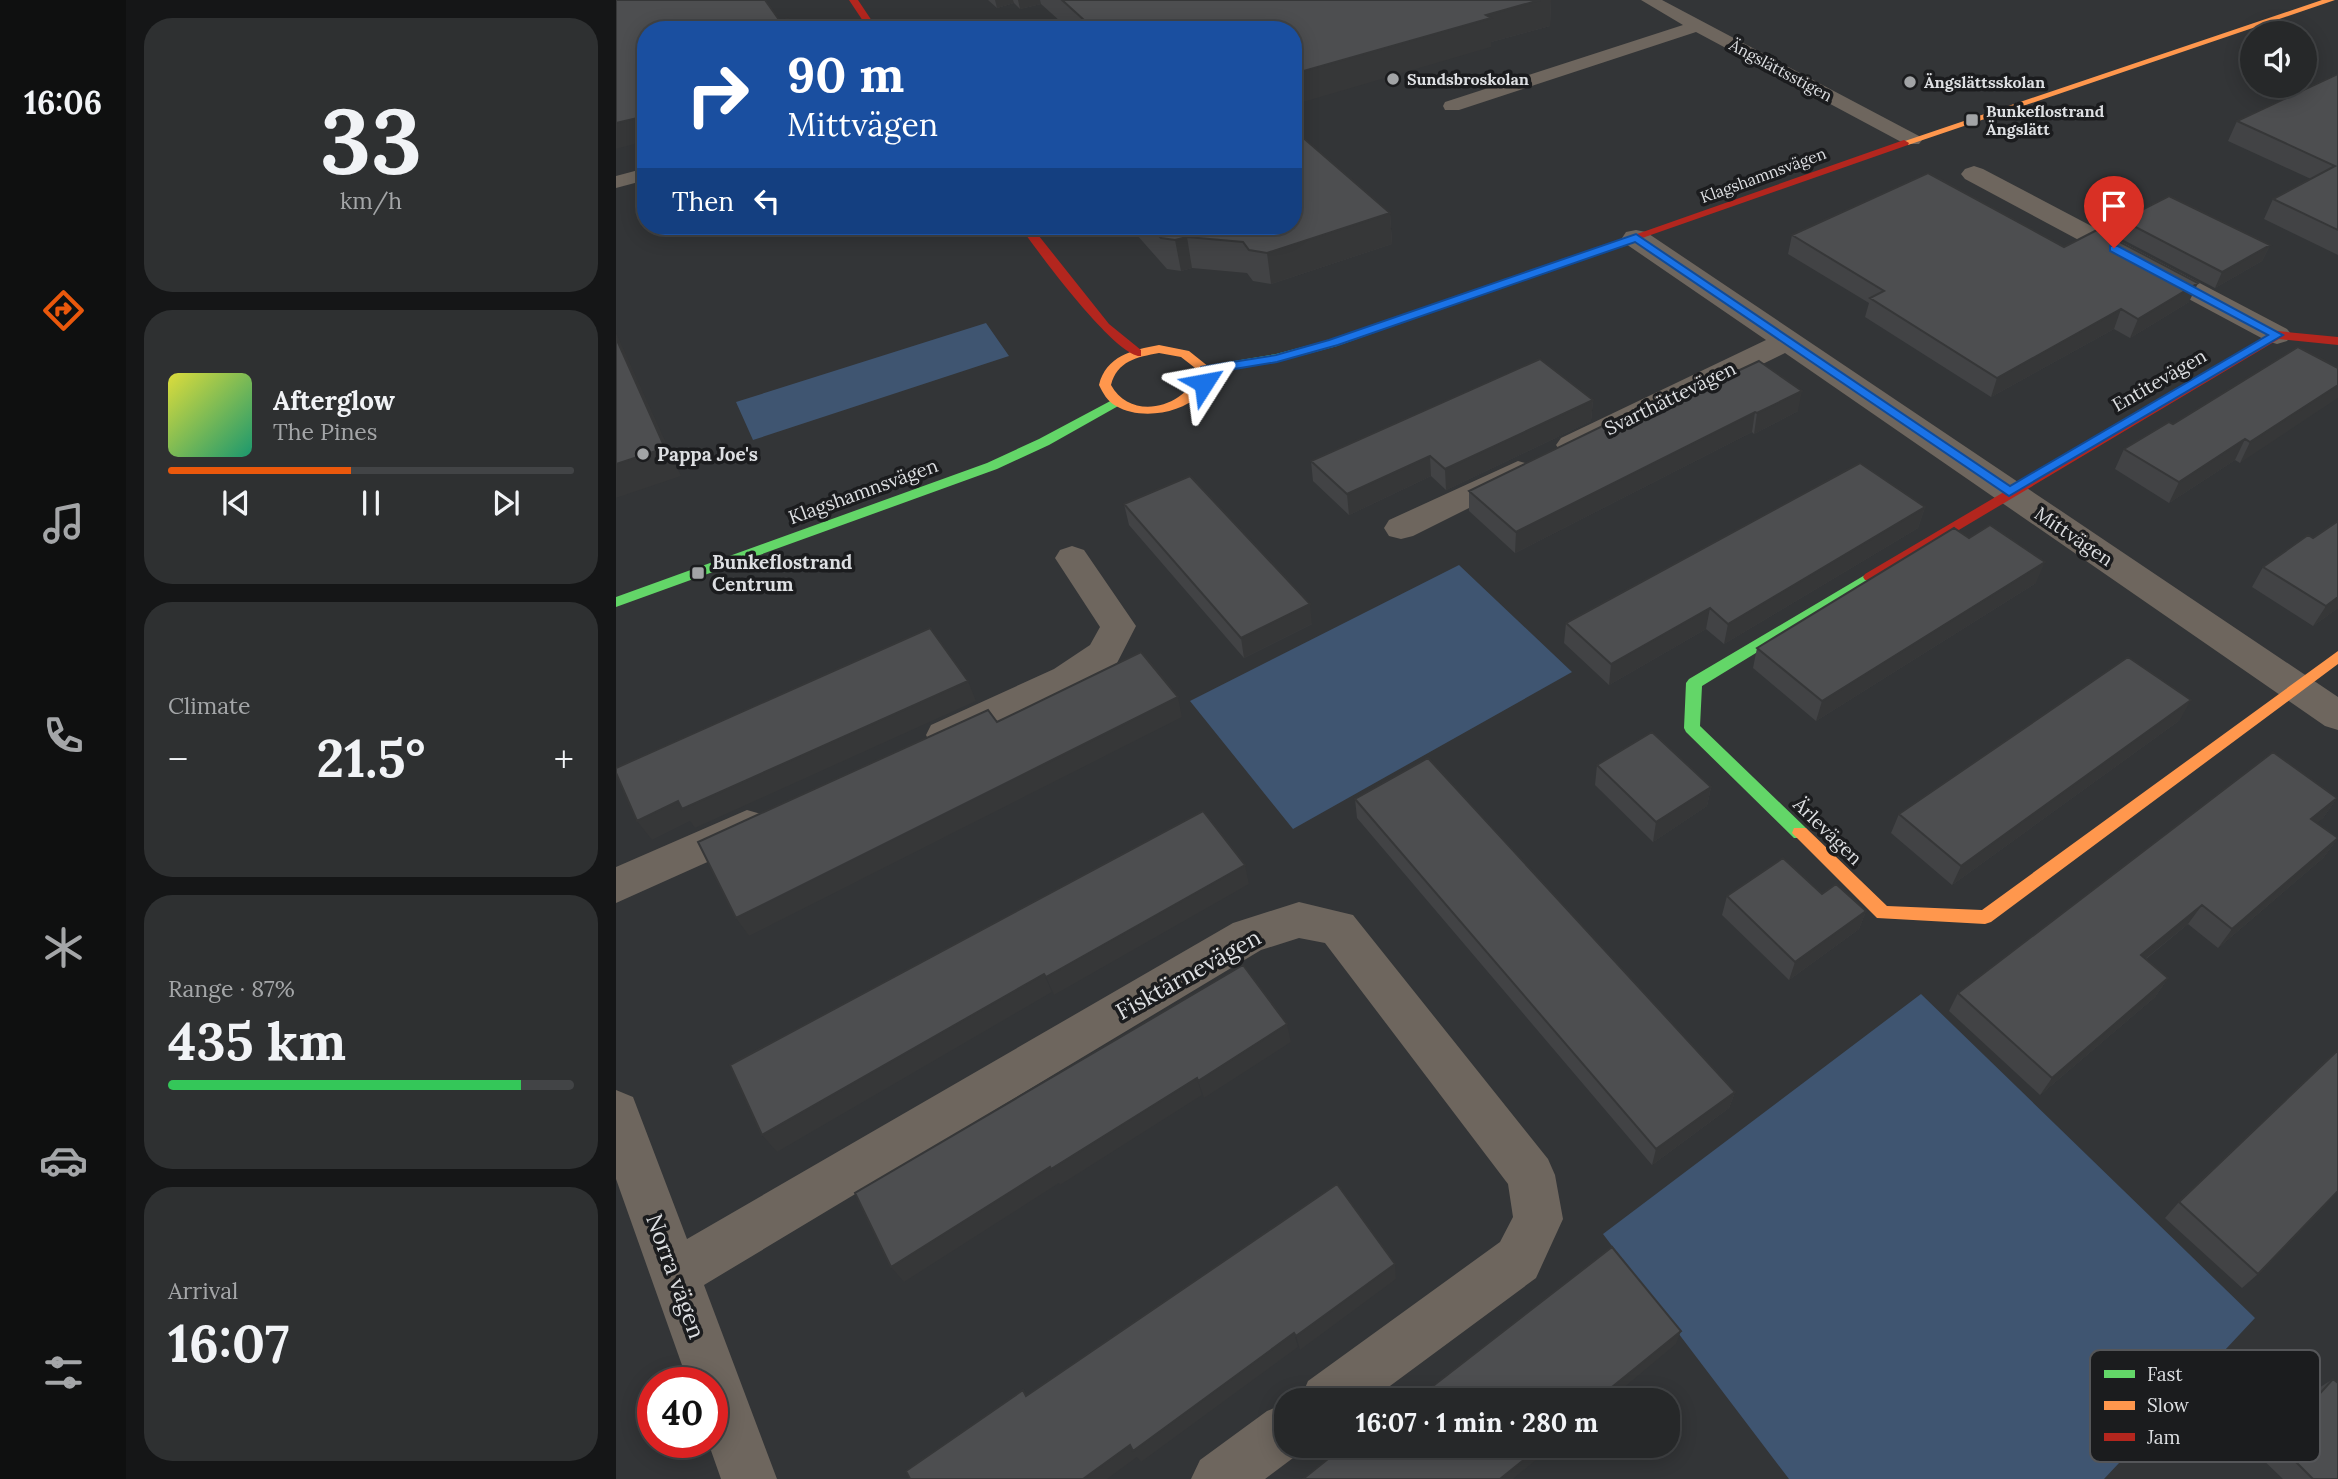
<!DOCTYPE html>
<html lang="en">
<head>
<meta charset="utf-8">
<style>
	body { margin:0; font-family:Lora,serif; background:#2e3031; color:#f1f3f6; height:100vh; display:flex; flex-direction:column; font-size:26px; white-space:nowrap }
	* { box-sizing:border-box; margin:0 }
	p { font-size:23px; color:#a4a6a8 }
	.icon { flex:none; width:38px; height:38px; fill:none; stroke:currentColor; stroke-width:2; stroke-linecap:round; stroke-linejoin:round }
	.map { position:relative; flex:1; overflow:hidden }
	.details { display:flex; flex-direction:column; gap:18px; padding:18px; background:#151617; width:490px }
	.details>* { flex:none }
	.guide { position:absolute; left:21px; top:21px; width:665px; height:214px; border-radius:28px; box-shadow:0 4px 18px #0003,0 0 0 2px #424446; background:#1a4fa0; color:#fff; overflow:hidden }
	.buttons { position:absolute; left:1624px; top:21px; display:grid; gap:14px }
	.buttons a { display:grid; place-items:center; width:77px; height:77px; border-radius:50%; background:#262829; box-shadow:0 4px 18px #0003,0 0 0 2px #424446; font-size:35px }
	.speed { position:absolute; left:21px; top:1367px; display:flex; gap:14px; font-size:35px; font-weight:700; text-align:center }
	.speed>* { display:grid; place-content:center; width:91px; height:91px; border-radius:50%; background:#262829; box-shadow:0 4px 18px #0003,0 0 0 2px #424446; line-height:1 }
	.speed .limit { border:10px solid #d22; background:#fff; color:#111 }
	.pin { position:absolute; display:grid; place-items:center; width:60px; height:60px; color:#fff; margin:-72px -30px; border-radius:50% 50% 50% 0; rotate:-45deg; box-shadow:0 0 7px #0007 }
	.pin .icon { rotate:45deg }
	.me { position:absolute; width:77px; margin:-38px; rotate:56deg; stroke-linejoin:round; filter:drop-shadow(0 0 5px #0008) }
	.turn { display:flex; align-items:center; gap:24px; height:147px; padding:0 35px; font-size:32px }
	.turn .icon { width:91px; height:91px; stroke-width:2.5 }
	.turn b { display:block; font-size:49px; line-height:60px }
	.then { display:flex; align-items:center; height:66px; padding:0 35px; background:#0003; gap:14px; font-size:26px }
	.big { font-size:52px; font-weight:700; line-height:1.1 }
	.details .tile { flex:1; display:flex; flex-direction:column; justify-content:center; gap:10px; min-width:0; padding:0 24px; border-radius:28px; background:#2e3031 }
	.details .dial { align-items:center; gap:0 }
	.dial b { font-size:91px; line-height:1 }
	.song { display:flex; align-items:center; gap:21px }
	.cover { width:84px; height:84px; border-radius:10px; background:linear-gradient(135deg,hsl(60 70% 55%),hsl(160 70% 35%)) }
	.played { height:7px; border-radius:4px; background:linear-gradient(90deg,#ea580c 45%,#424446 45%) }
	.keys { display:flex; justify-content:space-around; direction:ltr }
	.heat { display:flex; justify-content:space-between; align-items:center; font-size:38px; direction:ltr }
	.charge { height:10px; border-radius:5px; background:linear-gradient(90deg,#34c759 87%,#424446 0) }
	.trip { position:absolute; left:658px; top:1388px; width:406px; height:70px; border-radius:28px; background:#262829; box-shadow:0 4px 18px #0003,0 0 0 2px #424446; font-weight:700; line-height:70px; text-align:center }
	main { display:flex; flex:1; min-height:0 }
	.dock { display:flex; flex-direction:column; width:126px; justify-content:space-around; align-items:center; background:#0f1010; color:#a4a6a8 }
	.dock .icon { width:49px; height:49px }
	.dock .on { color:#ea580c }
	.dock b { font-size:32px; color:#f1f3f6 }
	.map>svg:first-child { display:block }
	.green { fill:#3f5571 }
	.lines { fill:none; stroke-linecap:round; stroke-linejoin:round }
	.lane { fill:#6e665e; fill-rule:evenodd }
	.street { fill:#6e665e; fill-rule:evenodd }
	.fast { fill:#63d668; fill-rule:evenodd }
	.slow { fill:#ff974d; fill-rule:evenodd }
	.jam { fill:#b3261e; fill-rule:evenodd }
	.wall { fill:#424345 }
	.shaded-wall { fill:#363738 }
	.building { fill:#4d4e50; stroke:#363738; stroke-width:2 }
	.route { fill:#1a73e8; stroke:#114b97; stroke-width:2 }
	.poi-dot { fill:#a2a4a6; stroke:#1b1c1e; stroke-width:2.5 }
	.labels { text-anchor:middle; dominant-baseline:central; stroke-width:7; stroke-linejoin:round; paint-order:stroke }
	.far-street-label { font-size:16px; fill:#dddfe2; stroke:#1b1c1e }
	.far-poi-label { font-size:16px; font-weight:bold; fill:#dddfe2; stroke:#1b1c1e; text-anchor:start }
	.street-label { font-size:19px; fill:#dddfe2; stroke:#1b1c1e }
	.poi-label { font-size:19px; font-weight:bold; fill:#dddfe2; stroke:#1b1c1e; text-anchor:start }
	.near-street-label { font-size:23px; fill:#dddfe2; stroke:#1b1c1e }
	.key { fill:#1b1c1e; stroke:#555659; stroke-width:2 }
	.key-label { font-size:19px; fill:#dddfe2 }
</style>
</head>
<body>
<main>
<nav class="dock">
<b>16:06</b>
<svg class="icon on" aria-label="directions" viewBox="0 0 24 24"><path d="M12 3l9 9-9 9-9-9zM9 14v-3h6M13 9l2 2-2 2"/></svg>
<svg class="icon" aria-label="music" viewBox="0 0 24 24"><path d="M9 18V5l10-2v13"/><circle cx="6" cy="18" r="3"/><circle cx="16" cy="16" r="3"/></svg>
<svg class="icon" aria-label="phone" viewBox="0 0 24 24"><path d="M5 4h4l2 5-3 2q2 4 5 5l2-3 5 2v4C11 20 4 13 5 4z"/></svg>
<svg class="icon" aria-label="climate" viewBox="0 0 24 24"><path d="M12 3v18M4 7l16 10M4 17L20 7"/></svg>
<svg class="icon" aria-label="car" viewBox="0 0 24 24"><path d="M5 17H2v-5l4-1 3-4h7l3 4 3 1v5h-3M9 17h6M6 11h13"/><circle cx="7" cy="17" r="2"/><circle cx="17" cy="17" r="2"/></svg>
<svg class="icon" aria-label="filters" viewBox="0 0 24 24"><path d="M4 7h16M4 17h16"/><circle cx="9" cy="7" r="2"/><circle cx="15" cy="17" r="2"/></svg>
</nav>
<section class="details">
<div class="tile dial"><b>33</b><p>km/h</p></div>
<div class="tile">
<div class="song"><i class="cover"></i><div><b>Afterglow</b><p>The Pines</p></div></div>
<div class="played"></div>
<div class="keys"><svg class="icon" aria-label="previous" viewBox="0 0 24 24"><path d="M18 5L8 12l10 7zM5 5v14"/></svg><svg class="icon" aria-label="pause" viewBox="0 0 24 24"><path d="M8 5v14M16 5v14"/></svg><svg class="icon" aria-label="next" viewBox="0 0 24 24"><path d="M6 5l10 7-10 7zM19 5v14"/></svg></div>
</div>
<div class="tile"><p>Climate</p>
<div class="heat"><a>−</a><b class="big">21.5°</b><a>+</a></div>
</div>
<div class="tile"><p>Range · 87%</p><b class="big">435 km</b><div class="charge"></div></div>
<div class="tile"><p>Arrival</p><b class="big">16:07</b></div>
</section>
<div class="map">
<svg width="1722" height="1479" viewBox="0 0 1722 1479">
	<rect width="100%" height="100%" fill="#333537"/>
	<path class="green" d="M 370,323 L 393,356 L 137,440 L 120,402 Z
		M 843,565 L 956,672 L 677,829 L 574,701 Z
		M 1305,994 L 1639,1318 L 1488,1479 L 1173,1479 L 987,1234 Z"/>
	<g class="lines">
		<path class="lane" d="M 1025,0 L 1046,0 L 1303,136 L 1306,140 L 1303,144 L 1289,144 L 1080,32 L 843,110 L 829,110 L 827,106 L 829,102 L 1067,25 Z
			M 30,168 L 30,180 L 0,188 L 0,176 Z"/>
		<path class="street" d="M 1358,166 L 1367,169 L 1671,329 L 1676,335 L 1671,341 L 1661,344 L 1651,341 L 1349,179 L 1345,174 L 1349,169 Z
			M 1020,230 L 1030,232 L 1722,697 L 1722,730 L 1709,726 L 1169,353 L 967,452 L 956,455 L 945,452 L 940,445 L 945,438 L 1150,340 L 1010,244 L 1006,238 L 1010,232 Z
			M 902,461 L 913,464 L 918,471 L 913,478 L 797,536 L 785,539 L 773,536 L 768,528 L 773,520 Z
			M 456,546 L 468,550 L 520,626 L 501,663 L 464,689 L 343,745 L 329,750 L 315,745 L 310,735 L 315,725 L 438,669 L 474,645 L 484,627 L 439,558 L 444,550 Z
			M 131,810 L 145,814 L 151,826 L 145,838 L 0,903 L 0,867 Z
			M 683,902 L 737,915 L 932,1159 L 939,1175 L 947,1219 L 920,1278 L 755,1400 L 684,1400 L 692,1381 L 884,1242 L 897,1217 L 892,1184 L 709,943 L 683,938 L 645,950 L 88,1285 L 161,1479 L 105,1479 L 92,1442 L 96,1442 L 96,1382 L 72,1382 L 0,1179 L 0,1090 L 17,1097 L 71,1239 L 617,923 Z
			M 670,1403 L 670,1446 L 691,1446 L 689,1449 L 649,1479 L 575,1479 L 584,1460 L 651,1411 Z"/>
		<path class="fast" d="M 885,281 L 889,282 L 889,286 L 721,346 L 661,362 L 589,374 L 583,370 L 589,366 L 660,354 L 713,340 Z
			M 500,398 L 504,399 L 504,405 L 433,445 L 381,469 L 0,607 L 0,597 L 371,463 L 423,439 Z
			M 1254,572 L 1259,574 L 1261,577 L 1259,580 L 1086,686 L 1084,726 L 1190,828 L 1192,833 L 1190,838 L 1178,838 L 1070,732 L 1068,728 L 1070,683 L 1073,679 Z"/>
		<path class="slow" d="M 1706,0 L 1719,0 L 1292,145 L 1283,143 Z
			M 543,345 L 573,351 L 593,367 L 595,370 C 592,379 590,388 583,395 C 564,414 524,420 500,406 C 491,401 487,393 483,385 C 490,356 516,350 543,345 ZM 543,353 L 565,357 L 583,371 C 570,408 515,422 495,385 C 501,361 521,357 543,353 Z
			M 1722,651 L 1722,664 L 1375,922 L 1369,924 L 1261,918 L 1176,833 L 1178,828 L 1190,828 L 1271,906 L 1366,910 Z"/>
		<path class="jam" d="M 233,0 L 242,0 L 262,30 L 253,30 Z
			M 1288,140 L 1293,143 L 1292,145 L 889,286 L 881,286 L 879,284 Z
			M 404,226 L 415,226 L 493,324 L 525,350 L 525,356 C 501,359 419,249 404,226 Z
			M 1661,331 L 1722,337 L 1722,345 L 1663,339 L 1259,580 L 1249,580 L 1247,577 L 1249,574 Z"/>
	</g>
	<path class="wall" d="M 372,0 L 935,0 L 934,26 L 875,42 L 875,47 L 677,30 L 454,30 L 425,4 L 404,9 L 398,3 L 381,8 Z
		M 1722,74 L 1722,255 L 1648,219 L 1657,199 L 1695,179 L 1612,141 L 1621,121 Z
		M 774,213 L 776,244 L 655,284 L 637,281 L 631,273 L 576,268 L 565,271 L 551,269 L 513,226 L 677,226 Z
		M 1506,220 L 1654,245 L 1646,261 L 1599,288 L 1500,236 Z
		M 1176,235 L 1448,247 L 1573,302 L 1514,338 L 1498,329 L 1375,397 L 1249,317 L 1253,303 L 1172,254 Z
		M 1143,361 L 1182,411 L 1138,434 L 1136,432 L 899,553 L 853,511 L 853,491 L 1008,424 Z
		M 1722,368 L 1624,463 L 1619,460 L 1553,503 L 1499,469 L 1508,449 L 1557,424 Z
		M 977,400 L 975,421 L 830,490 L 815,476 L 733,515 L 697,481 L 695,461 Z
		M 508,504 L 696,624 L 628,658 L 513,525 Z
		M 1309,507 L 1302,528 L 1108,644 L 1090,629 L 993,685 L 948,643 L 950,623 Z
		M 1647,567 L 1722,608 L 1697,626 L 1636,587 Z
		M 1420,583 L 1200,721 L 1137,668 L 1141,648 Z
		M 1564,720 L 1336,885 L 1275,833 L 1283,814 Z
		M 981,765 L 1095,787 L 1091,806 L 1037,842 L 979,785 Z
		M 1721,798 L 1707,818 L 1700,823 L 1722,838 L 1707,858 L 1602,948 L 1572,924 L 1530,959 L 1552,978 L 1539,997 L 1424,1095 L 1333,1011 L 1342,993 Z
		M 739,799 L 1119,1092 L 1113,1108 L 1036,1165 L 741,818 Z
		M 1111,896 L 1250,911 L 1243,929 L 1173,980 L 1106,915 Z
		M 1563,1202 L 1642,1274 L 1626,1288 L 1549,1218 Z
		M 1717,1379 L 1722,1479 L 1667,1479 L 1641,1454 L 1698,1391 Z"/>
	<path class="shaded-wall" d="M 379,0 L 397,0 L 398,3 L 381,8 Z
		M 402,0 L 424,0 L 425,4 L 404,9 Z
		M 924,0 L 935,0 L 934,26 L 875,42 L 875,47 L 677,105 L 677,74 L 870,15 Z
		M 30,116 L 30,141 L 0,149 L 0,123 Z
		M 774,213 L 776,244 L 655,284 L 651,253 Z
		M 571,237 L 576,268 L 565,271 L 559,240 Z
		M 1654,245 L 1646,261 L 1599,288 L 1606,272 Z
		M 1582,283 L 1573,302 L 1514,338 L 1522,319 Z
		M 1505,309 L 1498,329 L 1375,397 L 1381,378 Z
		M 0,333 L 65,476 L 0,498 Z
		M 1722,385 L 1722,398 L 1624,463 L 1634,442 Z
		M 1186,391 L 1182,411 L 1138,434 L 1141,413 Z
		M 977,400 L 975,421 L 830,490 L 829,469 Z
		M 1139,412 L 1136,432 L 899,553 L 900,532 Z
		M 1629,439 L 1619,460 L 1553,503 L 1563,482 Z
		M 814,456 L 815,476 L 733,515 L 731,494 Z
		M 1309,507 L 1302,528 L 1108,644 L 1112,624 Z
		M 1429,562 L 1420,583 L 1200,721 L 1206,701 Z
		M 1722,597 L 1722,608 L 1697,626 L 1710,606 Z
		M 694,604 L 696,624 L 628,658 L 625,638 Z
		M 1094,608 L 1090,629 L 993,685 L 995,664 Z
		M 352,681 L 360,701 L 79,828 L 74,821 L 36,840 L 21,821 L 62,801 Z
		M 562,697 L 566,717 L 133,936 L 120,918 Z
		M 1575,700 L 1564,720 L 1336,885 L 1345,866 Z
		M 1095,787 L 1091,806 L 1037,842 L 1040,822 Z
		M 1721,798 L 1707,818 L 1681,839 L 1695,819 Z
		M 1722,838 L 1707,858 L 1602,948 L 1616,929 Z
		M 629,865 L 633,884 L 438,995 L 430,977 Z
		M 1586,905 L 1572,924 L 1512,973 L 1525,955 Z
		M 1250,911 L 1243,929 L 1173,980 L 1179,962 Z
		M 428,974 L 436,992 L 161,1152 L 146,1135 Z
		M 1552,978 L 1539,997 L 1424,1095 L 1436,1078 Z
		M 671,1024 L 675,1042 L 588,1098 L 582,1081 Z
		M 581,1078 L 586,1095 L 444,1185 L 435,1169 Z
		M 1119,1092 L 1113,1108 L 1036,1165 L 1040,1149 Z
		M 434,1167 L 443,1183 L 288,1282 L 275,1267 Z
		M 779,1264 L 780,1279 L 684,1350 L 680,1336 Z
		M 1065,1331 L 1060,1344 L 993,1400 L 980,1400 Z
		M 678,1333 L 682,1347 L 525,1462 L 521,1457 L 491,1479 L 467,1479 L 514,1445 Z
		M 925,1446 L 937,1446 L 897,1479 L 884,1479 Z"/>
	<path class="building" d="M 0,0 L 149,0 L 164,21 L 172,19 L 179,30 L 30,30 L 30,116 L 0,123 Z
		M 446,0 L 924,0 L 870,15 L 875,18 L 677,74 L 677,30 L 479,30 Z
		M 1722,74 L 1722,230 L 1657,199 L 1719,166 L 1621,121 Z
		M 677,129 L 774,213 L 651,253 L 633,250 L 627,242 L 571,237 L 559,240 L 545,238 L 534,226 L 677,226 Z
		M 1312,173 L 1448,247 L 1481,230 L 1582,283 L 1522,319 L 1505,309 L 1381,378 L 1254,298 L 1268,291 L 1176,235 Z
		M 1553,196 L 1654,245 L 1606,272 L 1506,220 Z
		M 0,338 L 49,448 L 0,464 Z
		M 1682,347 L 1722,368 L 1722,385 L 1634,442 L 1629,439 L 1563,482 L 1508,449 L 1553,422 L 1557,424 Z
		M 924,359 L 977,400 L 829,469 L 814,456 L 731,494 L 695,461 Z
		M 1143,361 L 1186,391 L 1141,413 L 1139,412 L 900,532 L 853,491 L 1001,419 L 1008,424 Z
		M 1244,463 L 1309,507 L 1112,624 L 1094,608 L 995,664 L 950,623 Z
		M 574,476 L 694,604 L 625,638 L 508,504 Z
		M 1722,521 L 1722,597 L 1710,606 L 1647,567 L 1692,535 L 1697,538 Z
		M 1374,525 L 1429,562 L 1206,701 L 1141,648 L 1338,528 L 1353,538 Z
		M 314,628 L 352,681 L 66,809 L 62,801 L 21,821 L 0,773 L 0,768 Z
		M 525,652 L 562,697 L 120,918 L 82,842 L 372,710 L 381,722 Z
		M 1512,657 L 1575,700 L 1345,866 L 1283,814 Z
		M 1036,732 L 1095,787 L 1040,822 L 981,765 Z
		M 1657,752 L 1721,798 L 1695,819 L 1722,838 L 1616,929 L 1586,905 L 1525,955 L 1552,978 L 1436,1078 L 1342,993 Z
		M 812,758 L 1119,1092 L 1040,1149 L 739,799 Z
		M 587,811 L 629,865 L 430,977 L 428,974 L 146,1135 L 114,1065 Z
		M 1167,858 L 1206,894 L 1220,884 L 1250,911 L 1179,962 L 1111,896 Z
		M 627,965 L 671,1024 L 582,1081 L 581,1078 L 435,1169 L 434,1167 L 275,1267 L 239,1193 Z
		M 1722,1050 L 1722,1191 L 1642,1274 L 1563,1202 Z
		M 721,1184 L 779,1264 L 680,1336 L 678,1333 L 517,1451 L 514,1445 L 467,1479 L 294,1479 L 290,1471 L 407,1390 L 410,1396 Z
		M 996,1247 L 1065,1331 L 980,1400 L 799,1400 Z
		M 1717,1379 L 1722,1383 L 1722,1479 L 1697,1479 L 1660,1442 Z
		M 740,1446 L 925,1446 L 884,1479 L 687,1479 L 722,1451 L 725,1457 Z"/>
	<path class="route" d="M 1020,234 L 1394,486 L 1652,335 L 1494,251 L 1494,246 L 1502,246 L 1667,335 L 1393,496 L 1019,242 L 722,345 L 661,362 L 595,373 L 592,386 L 584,386 L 582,383 L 585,367 L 660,355 L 713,340 Z"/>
	<g class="poi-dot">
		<circle cx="777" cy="79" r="7"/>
		<circle cx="1294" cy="82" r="7"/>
		<rect x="1349" y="113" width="14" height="14" rx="3.5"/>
		<circle cx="27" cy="454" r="7"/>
		<rect x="75" y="566" width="14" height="14" rx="3.5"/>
	</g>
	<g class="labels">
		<g class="far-street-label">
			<text transform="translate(1165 70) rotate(28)">Ängslättsstigen</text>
			<text transform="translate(1147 175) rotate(-20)">Klagshamnsvägen</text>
		</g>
		<g class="far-poi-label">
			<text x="791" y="79">Sundsbroskolan</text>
			<text x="1308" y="82">Ängslättsskolan</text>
			<text x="1370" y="111">Bunkeflostrand<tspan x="1370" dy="18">Ängslätt</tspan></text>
		</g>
		<g class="street-label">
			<text transform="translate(1543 380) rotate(-30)">Entitevägen</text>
			<text transform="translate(1054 398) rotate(-26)">Svarthättevägen</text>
			<text transform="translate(247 491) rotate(-20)">Klagshamnsvägen</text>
			<text transform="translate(1458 536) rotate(34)">Mittvägen</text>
			<text transform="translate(1212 831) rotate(44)">Ärlevägen</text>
		</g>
		<g class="poi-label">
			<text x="41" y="454">Pappa Joe's</text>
			<text x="96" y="562">Bunkeflostrand<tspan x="96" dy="22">Centrum</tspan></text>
		</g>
		<g class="near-street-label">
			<text transform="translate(572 974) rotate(-29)">Fisktärnevägen</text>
			<text transform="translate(60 1276) rotate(70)">Norra vägen</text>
		</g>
	</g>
	<rect x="1474" y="1350" width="230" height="112" rx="10" class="key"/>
	<rect x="1488" y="1370" width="31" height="8" fill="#63d668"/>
	<rect x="1488" y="1401" width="31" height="9" fill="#ff974d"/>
	<rect x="1488" y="1433" width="31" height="8" fill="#b3261e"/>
	<g class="key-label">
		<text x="1531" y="1381">Fast</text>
		<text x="1531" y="1412">Slow</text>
		<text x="1531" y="1444">Jam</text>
	</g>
</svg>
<div class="buttons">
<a><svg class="icon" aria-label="sound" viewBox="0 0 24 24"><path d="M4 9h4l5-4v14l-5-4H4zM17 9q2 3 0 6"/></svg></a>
</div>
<div class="speed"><div class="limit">40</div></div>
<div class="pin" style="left:1498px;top:248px;background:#d93025"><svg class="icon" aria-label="arrive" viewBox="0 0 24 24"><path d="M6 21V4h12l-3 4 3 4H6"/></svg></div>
<svg class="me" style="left:588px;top:383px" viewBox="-20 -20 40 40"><path d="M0-17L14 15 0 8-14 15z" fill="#1a73e8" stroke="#fff" stroke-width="4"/></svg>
<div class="trip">16:07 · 1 min · 280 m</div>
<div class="guide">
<div class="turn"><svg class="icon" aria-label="right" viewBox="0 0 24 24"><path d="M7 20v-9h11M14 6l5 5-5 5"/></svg><div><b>90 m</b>Mittvägen</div></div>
<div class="then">Then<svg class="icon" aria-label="left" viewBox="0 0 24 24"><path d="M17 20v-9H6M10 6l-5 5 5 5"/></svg></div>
</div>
</div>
</main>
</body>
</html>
